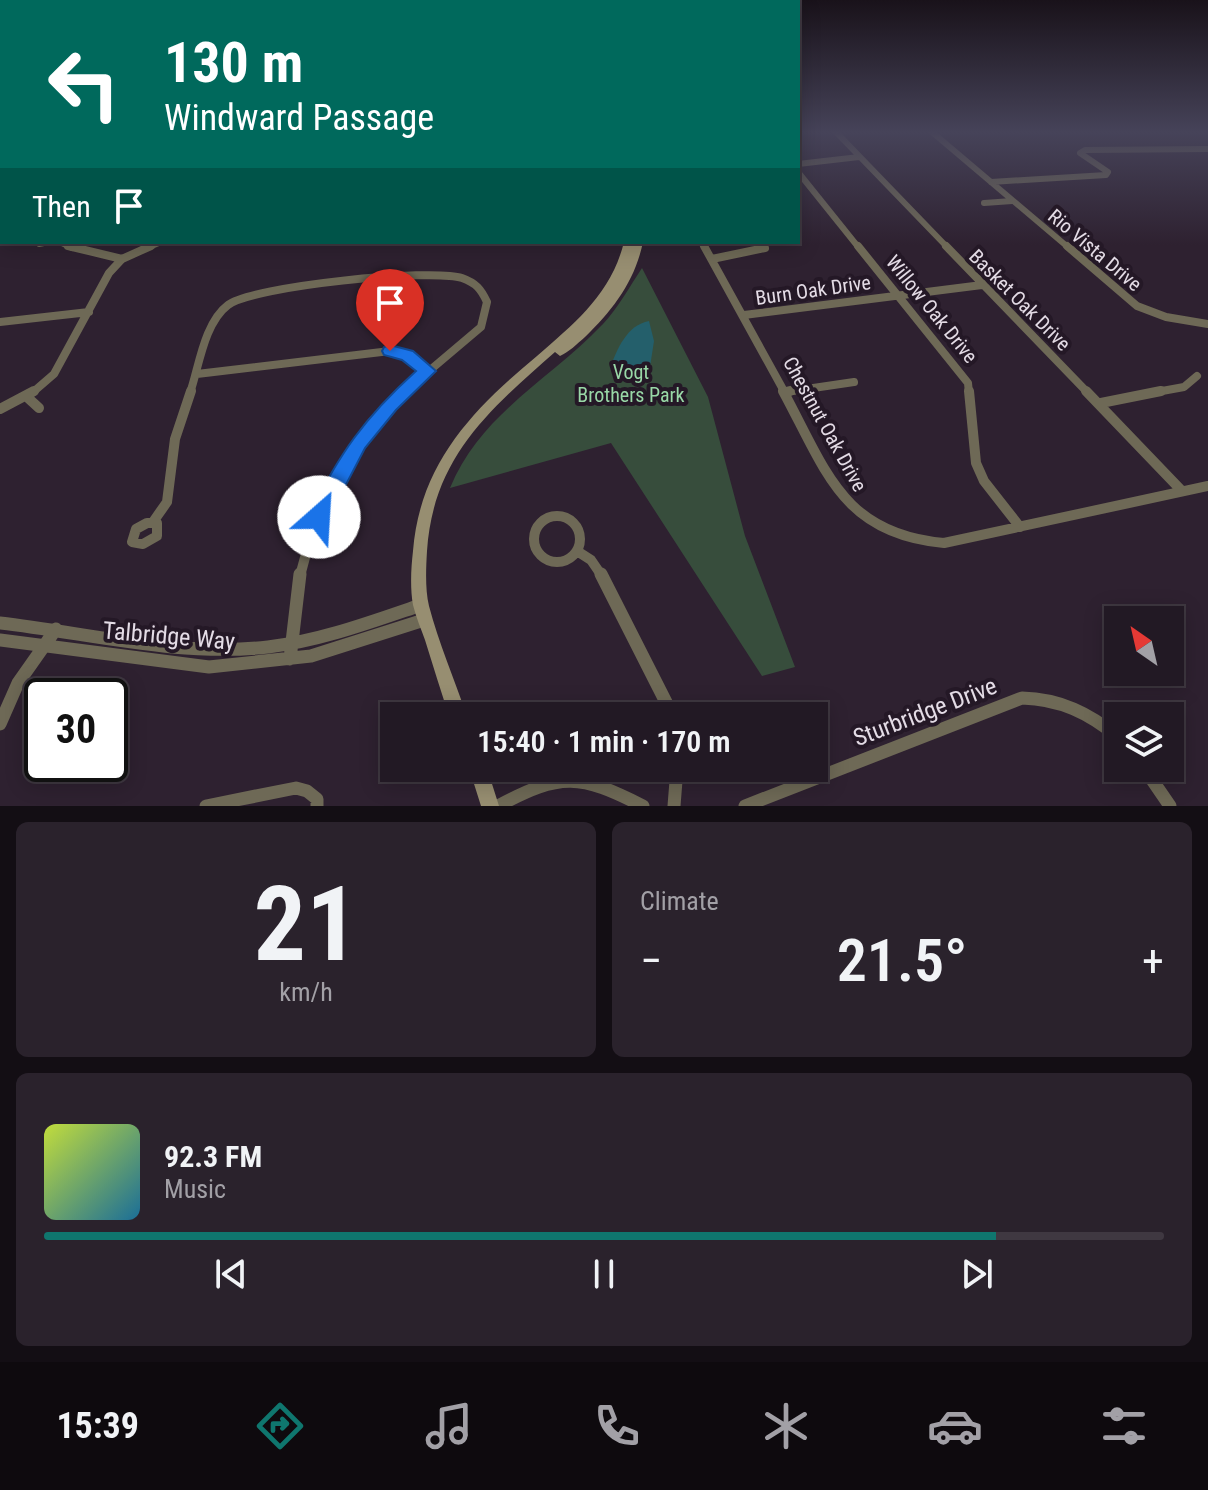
<!DOCTYPE html>
<html lang="en">
<head>
<meta charset="utf-8">
<style>
	body { margin:0; font-family:"Roboto Condensed",sans-serif; background:#2a222c; color:#f1f3f6; height:100vh; display:flex; flex-direction:column; font-size:30px; white-space:nowrap }
	* { box-sizing:border-box; margin:0 }
	p { font-size:26px; color:#a2a0a6 }
	.icon { flex:none; width:44px; height:44px; fill:none; stroke:currentColor; stroke-width:2; stroke-linecap:round; stroke-linejoin:round }
	.map { position:relative; height:806px; overflow:hidden }
	.sheet { display:flex; flex-direction:column; gap:16px; padding:16px; background:#130e14; flex:1 }
	.sheet>* { flex:none }
	.top-card { position:absolute; left:0px; top:0px; width:800px; height:244px; box-shadow:0 4px 20px #0003,0 0 0 2px #3f3841; background:#00695c; color:#fff; overflow:hidden }
	.needle { width:52px; rotate:326deg }
	.controls { position:absolute; left:1104px; top:606px; display:grid; gap:16px }
	.controls a { display:grid; place-items:center; width:80px; height:80px; border-radius:0px; background:#221924; box-shadow:0 4px 20px #0003,0 0 0 2px #3f3841; font-size:40px }
	.speed { position:absolute; left:24px; top:678px; display:flex; gap:16px; font-size:40px; font-weight:700; text-align:center }
	.speed>* { display:grid; place-content:center; width:104px; height:104px; border-radius:50%; background:#221924; box-shadow:0 4px 20px #0003,0 0 0 2px #3f3841; line-height:1 }
	.speed .limit { border:4px solid #111; border-radius:12px; background:#fff; color:#111 }
	.pin { position:absolute; display:grid; place-items:center; width:68px; height:68px; color:#fff; margin:-82px -34px; border-radius:50% 50% 50% 0; rotate:-45deg; box-shadow:0 0 8px #0007 }
	.pin .icon { rotate:45deg }
	.me { position:absolute; width:88px; margin:-44px; rotate:26deg; stroke-linejoin:round; filter:drop-shadow(0 0 6px #0008) }
	.turn { display:flex; align-items:center; gap:28px; height:168px; padding:0 32px; font-size:36px }
	.turn .icon { width:104px; height:104px; stroke-width:2.5 }
	.turn b { display:block; font-size:56px; line-height:68px }
	.then { display:flex; align-items:center; height:76px; padding:0 32px; background:#0003; gap:16px; font-size:30px }
	.big { font-size:60px; font-weight:600; line-height:1.1 }
	.sheet .tile { flex:1; display:flex; flex-direction:column; justify-content:center; gap:12px; min-width:0; padding:0 28px; border-radius:12px; background:#2a222c }
	.sheet .dial { align-items:center; gap:0 }
	.dial b { font-size:104px; line-height:1 }
	.song { display:flex; align-items:center; gap:24px }
	.cover { width:96px; height:96px; border-radius:12px; background:linear-gradient(135deg,hsl(70 70% 55%),hsl(200 70% 35%)) }
	.played { height:8px; border-radius:4px; background:linear-gradient(90deg,#0f766e 85%,#3f3841 85%) }
	.keys { display:flex; justify-content:space-around; direction:ltr }
	.heat { display:flex; justify-content:space-between; align-items:center; font-size:44px; direction:ltr }
	.sheet .tiles { flex:1; display:grid; gap:16px; grid-template-columns:1fr 1fr }
	.tile:last-child { grid-column:span 2 }
	.trip { position:absolute; left:380px; top:702px; width:448px; height:80px; border-radius:0px; background:#221924; box-shadow:0 4px 20px #0003,0 0 0 2px #3f3841; font-weight:600; line-height:80px; text-align:center }
	.tabs { display:flex; height:128px; justify-content:space-around; align-items:center; background:#0e0a0e; color:#a2a0a6 }
	.tabs .icon { width:56px; height:56px }
	.tabs .selected { color:#0f766e }
	.tabs b { font-size:36px; color:#f1f3f6 }
	.map>svg:first-child { display:block }
	.green { fill:#374d3c }
	.water { fill:#245f6b }
	.lines { fill:none; stroke-linecap:round; stroke-linejoin:round }
	.street-far3 { stroke:#6e6956; stroke-width:6 }
	.street-far2 { stroke:#6e6956; stroke-width:8 }
	.street-far1 { stroke:#6e6956; stroke-width:10 }
	.street { stroke:#6e6956; stroke-width:13 }
	.secondary { fill:#978e71; fill-rule:evenodd }
	.route { fill:#1a73e8; stroke:#114b97; stroke-width:2 }
	.labels { text-anchor:middle; dominant-baseline:central; stroke-width:8; stroke-linejoin:round; paint-order:stroke }
	.street-label { font-size:20px; fill:#e4dce6; stroke:#241826 }
	.park-label { font-size:20px; fill:#99d8a7; stroke:#241826 }
	.near-street-label { font-size:24px; fill:#e4dce6; stroke:#241826 }
</style>
</head>
<body>
<div class="map">
<svg width="1208" height="806" viewBox="0 0 1208 806">
	<rect width="100%" height="100%" fill="#2e2130"/>
	<path class="green" d="M 642,268 L 708,397 L 745,536 L 795,667 L 762,676 L 611,443 L 450,488 C 481,413 551,379 603,324 C 618,308 630,286 642,268 Z"/>
	<path class="water" d="M 649,321 L 654,341 L 649,373 L 640,379 L 622,380 L 610,368 C 617,349 627,325 649,321 Z"/>
	<g class="lines">
		<path class="street-far3" d="M 836,132 L 948,248
			M 932,132 L 1069,248
			M 798,164 L 859,157
			M 798,172 L 859,248
			M 991,182 L 1106,175 L 1108,172 L 1080,153 L 1085,150 L 1208,149
			M 984,203 L 1012,201
			M 60,242 L 72,248
			M 702,242 L 705,248
			M 39,244 L 49,242
			M 147,248 L 161,242"/>
		<path class="street-far2" d="M 68,246 L 122,259
			M 704,246 L 785,393
			M 858,246 L 968,383 L 969,393
			M 946,246 L 1088,393
			M 1067,246 L 1137,306 L 1166,317 L 1208,324
			M 712,259 L 765,248
			M 744,315 L 982,285
			M 0,322 L 89,312
			M 197,374 L 390,351 L 407,355 L 428,371
			M 786,392 L 854,382
			M 32,393 L 54,374 L 109,273 L 122,259 L 151,246
			M 190,393 C 199,367 204,323 228,305 C 252,286 432,268 462,278 C 476,283 481,289 487,302 L 481,327 L 403,393
			M 1151,393 L 1184,387 L 1197,376"/>
		<path class="street-far1" d="M 783,391 C 826,470 842,534 944,543 L 1208,486
			M 969,391 L 976,463 L 984,481 L 1020,527
			M 1086,391 L 1181,490
			M 786,392 L 790,391
			M 27,397 L 39,408
			M 1101,403 L 1161,391
			M 0,409 L 34,391
			M534 539a23 23 0 1 1 46 0a23 23 0 1 1-46 0Z
			M 153,522 L 167,502 L 175,439 L 191,391
			M 147,523 L 157,523 L 157,536 L 143,544 L 132,542 L 136,529 Z
			M 577,551 L 591,560 L 602,576
			M 300,576 C 317,508 350,438 405,391"/>
		<path class="street" d="M 601,574 L 673,716
			M 0,623 C 88,633 178,657 268,647 C 320,641 371,622 421,605
			M 0,640 L 209,667 L 311,656 L 424,620
			M 290,659 L 300,574
			M 0,724 L 18,683 L 56,629
			M 1144,768 L 1170,806
			M 206,806 L 296,788 L 307,791 L 317,799 L 317,806
			M 498,806 C 562,772 579,774 643,806
			M 674,806 L 677,768
			M 745,806 L 1022,698 C 1060,699 1089,713 1118,737"/>
		<path class="secondary" d="M 624,242 L 643,242 C 635,281 613,310 585,337 C 577,344 569,352 560,356 L 555,352 C 489,410 433,458 427,551 C 426,569 425,589 429,606 C 438,641 455,681 467,716 L 449,716 C 441,691 433,666 425,640 C 421,629 416,617 413,605 C 410,588 411,568 413,551 C 420,463 473,409 537,356 C 576,322 611,294 624,242 Z
			M 469,768 L 487,768 L 499,806 L 481,806 Z"/>
	</g>
	<linearGradient id="sky" x2="0" y2="1"><stop stop-color="#19121a"/><stop offset="0.54" stop-color="#464359"/><stop offset="1" stop-color="#464359" stop-opacity="0"/></linearGradient>
	<rect width="1208" height="245" fill="url(#sky)"/>
	<path class="route" d="M 390,345 L 413,351 L 436,371 L 396,410 L 365,448 L 326,523 L 319,526 L 312,523 L 308,517 C 339,454 364,418 416,371 L 402,360 L 384,355 L 382,351 L 384,347 Z"/>
	<g class="labels">
		<g class="street-label">
			<text transform="translate(1095 250) rotate(40)">Rio Vista Drive</text>
			<text transform="translate(813 290) rotate(-8)">Burn Oak Drive</text>
			<text transform="translate(1020 300) rotate(45)">Basket Oak Drive</text>
			<text transform="translate(932 309) rotate(51)">Willow Oak Drive</text>
			<text transform="translate(825 424) rotate(61)">Chestnut Oak Drive</text>
		</g>
		<g class="park-label">
			<text x="631" y="372">Vogt<tspan x="631" dy="23">Brothers Park</tspan></text>
		</g>
		<g class="near-street-label">
			<text transform="translate(169 636) rotate(5)">Talbridge Way</text>
			<text transform="translate(925 712) rotate(-21)">Sturbridge Drive</text>
		</g>
	</g>
</svg>
<div class="controls">
<a><svg class="needle" viewBox="-14 -14 28 28"><path d="M0-13l5 13h-10z" fill="#e53935"/><path d="M0 13l5-13h-10z" fill="#a2a0a6"/></svg></a>
<a><svg class="icon" aria-label="layers" viewBox="0 0 24 24"><path d="M12 4l9 5-9 5-9-5zM3 14l9 5 9-5"/></svg></a>
</div>
<div class="speed"><div class="limit">30</div></div>
<div class="pin" style="left:390px;top:351px;background:#d93025"><svg class="icon" aria-label="arrive" viewBox="0 0 24 24"><path d="M6 21V4h12l-3 4 3 4H6"/></svg></div>
<svg class="me" style="left:319px;top:517px" viewBox="-20 -20 40 40"><circle r="19" fill="#fff"/><path d="M0-13L10 11 0 6-10 11z" fill="#1a73e8"/></svg>
<div class="trip">15:40 · 1 min · 170 m</div>
<div class="top-card">
<div class="turn"><svg class="icon" aria-label="left" viewBox="0 0 24 24"><path d="M17 20v-9H6M10 6l-5 5 5 5"/></svg><div><b>130 m</b>Windward Passage</div></div>
<div class="then">Then<svg class="icon" aria-label="arrive" viewBox="0 0 24 24"><path d="M6 21V4h12l-3 4 3 4H6"/></svg></div>
</div>
</div>
<section class="sheet">
<div class="tiles">
<div class="tile dial"><b>21</b><p>km/h</p></div>
<div class="tile"><p>Climate</p>
<div class="heat"><a>−</a><b class="big">21.5°</b><a>+</a></div>
</div>
<div class="tile">
<div class="song"><i class="cover"></i><div><b>92.3 FM</b><p>Music</p></div></div>
<div class="played"></div>
<div class="keys"><svg class="icon" aria-label="previous" viewBox="0 0 24 24"><path d="M18 5L8 12l10 7zM5 5v14"/></svg><svg class="icon" aria-label="pause" viewBox="0 0 24 24"><path d="M8 5v14M16 5v14"/></svg><svg class="icon" aria-label="next" viewBox="0 0 24 24"><path d="M6 5l10 7-10 7zM19 5v14"/></svg></div>
</div>
</div>
</section>
<nav class="tabs">
<b>15:39</b>
<svg class="icon selected" aria-label="directions" viewBox="0 0 24 24"><path d="M12 3l9 9-9 9-9-9zM9 14v-3h6M13 9l2 2-2 2"/></svg>
<svg class="icon" aria-label="music" viewBox="0 0 24 24"><path d="M9 18V5l10-2v13"/><circle cx="6" cy="18" r="3"/><circle cx="16" cy="16" r="3"/></svg>
<svg class="icon" aria-label="phone" viewBox="0 0 24 24"><path d="M5 4h4l2 5-3 2q2 4 5 5l2-3 5 2v4C11 20 4 13 5 4z"/></svg>
<svg class="icon" aria-label="climate" viewBox="0 0 24 24"><path d="M12 3v18M4 7l16 10M4 17L20 7"/></svg>
<svg class="icon" aria-label="car" viewBox="0 0 24 24"><path d="M5 17H2v-5l4-1 3-4h7l3 4 3 1v5h-3M9 17h6M6 11h13"/><circle cx="7" cy="17" r="2"/><circle cx="17" cy="17" r="2"/></svg>
<svg class="icon" aria-label="filters" viewBox="0 0 24 24"><path d="M4 7h16M4 17h16"/><circle cx="9" cy="7" r="2"/><circle cx="15" cy="17" r="2"/></svg>
</nav>
</body>
</html>
